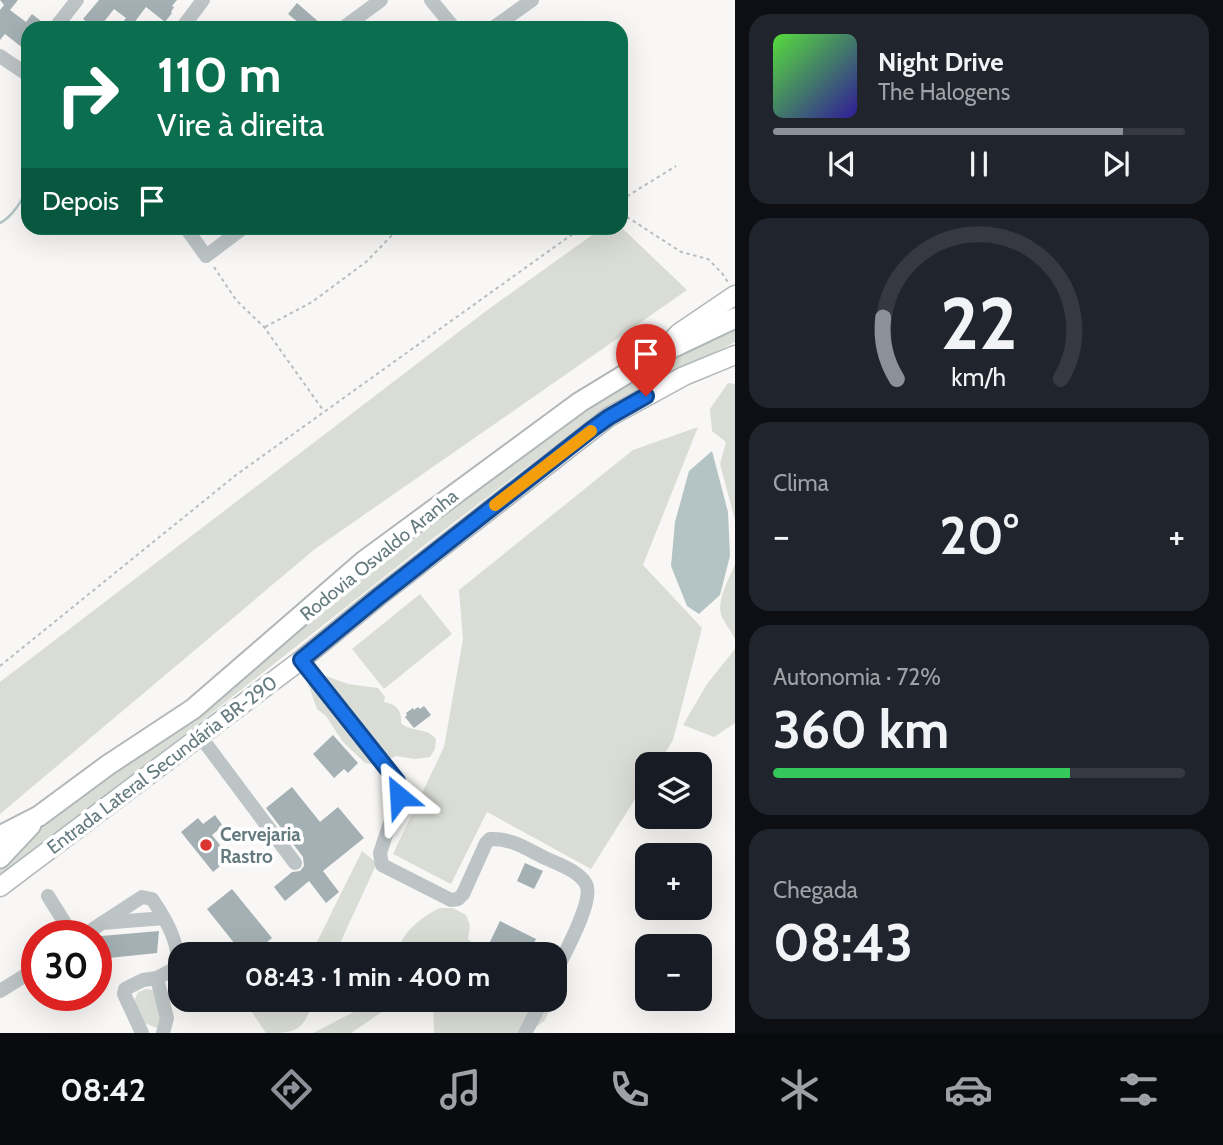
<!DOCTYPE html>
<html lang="pt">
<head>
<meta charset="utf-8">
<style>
	body { margin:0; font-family:Cabin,sans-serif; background:#20242c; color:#f1f3f6; height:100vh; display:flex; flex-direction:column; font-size:26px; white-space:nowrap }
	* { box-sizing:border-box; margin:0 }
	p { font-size:23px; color:#9ea1a6 }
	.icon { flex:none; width:38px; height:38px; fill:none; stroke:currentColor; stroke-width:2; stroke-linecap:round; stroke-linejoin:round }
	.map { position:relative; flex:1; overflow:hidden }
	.panel { display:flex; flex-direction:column; gap:14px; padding:14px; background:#0d0f14; width:488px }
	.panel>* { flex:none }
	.hud { position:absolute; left:21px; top:21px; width:607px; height:214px; border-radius:21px; box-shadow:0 7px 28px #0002; background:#0b6e4f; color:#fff; overflow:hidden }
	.buttons { position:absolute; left:635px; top:752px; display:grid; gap:14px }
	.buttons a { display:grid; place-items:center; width:77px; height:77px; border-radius:14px; background:#171b24; box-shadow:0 7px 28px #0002; font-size:35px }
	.speed { position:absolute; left:21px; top:920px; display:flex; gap:14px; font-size:35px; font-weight:700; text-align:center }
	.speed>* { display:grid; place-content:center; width:91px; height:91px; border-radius:50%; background:#171b24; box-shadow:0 7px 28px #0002; line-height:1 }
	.speed .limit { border:10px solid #d22; background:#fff; color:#111 }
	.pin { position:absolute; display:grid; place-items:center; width:60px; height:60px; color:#fff; margin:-72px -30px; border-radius:50% 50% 50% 0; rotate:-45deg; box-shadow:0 0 7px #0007 }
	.pin .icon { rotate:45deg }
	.me { position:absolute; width:77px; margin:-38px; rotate:333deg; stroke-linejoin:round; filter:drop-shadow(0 0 5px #0008) }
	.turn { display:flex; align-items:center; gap:24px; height:147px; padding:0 21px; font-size:32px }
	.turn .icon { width:91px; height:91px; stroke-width:2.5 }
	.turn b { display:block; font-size:49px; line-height:60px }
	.then { display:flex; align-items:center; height:66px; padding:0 21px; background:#0003; gap:14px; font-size:26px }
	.big { font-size:52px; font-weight:700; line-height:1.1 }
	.panel .widget { flex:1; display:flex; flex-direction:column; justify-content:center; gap:10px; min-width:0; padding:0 24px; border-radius:21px; background:#20242c }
	.panel .dial { align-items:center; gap:0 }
	.dial svg { height:182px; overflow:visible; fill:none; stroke:#363941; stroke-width:7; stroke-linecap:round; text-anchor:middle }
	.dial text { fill:#f1f3f6; stroke:none }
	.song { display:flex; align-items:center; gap:21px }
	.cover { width:84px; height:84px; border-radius:10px; background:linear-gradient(135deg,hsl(110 70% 55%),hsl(250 70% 35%)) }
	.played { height:7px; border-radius:4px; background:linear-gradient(90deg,#8c9099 85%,#363941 85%) }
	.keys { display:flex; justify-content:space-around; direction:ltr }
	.heat { display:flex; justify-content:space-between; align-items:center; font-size:38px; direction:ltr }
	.charge { height:10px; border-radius:5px; background:linear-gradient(90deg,#34c759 72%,#363941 0) }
	.trip { position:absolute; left:168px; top:942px; width:399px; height:70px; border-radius:21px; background:#171b24; box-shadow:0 7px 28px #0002; font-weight:700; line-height:70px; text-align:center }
	.tab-bar { display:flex; height:112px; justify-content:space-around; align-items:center; background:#090b0e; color:#9ea1a6 }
	.tab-bar .icon { width:49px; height:49px }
	.tab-bar .selected { color:#8c9099 }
	.tab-bar b { font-size:32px; color:#f1f3f6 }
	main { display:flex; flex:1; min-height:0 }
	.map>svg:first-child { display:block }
	.green { fill:#d9ddd5 }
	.water { fill:#b4c4c5 }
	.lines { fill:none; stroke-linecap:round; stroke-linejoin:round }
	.stream { stroke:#b4c4c5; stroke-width:2.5 }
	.building { fill:#a4b0b3 }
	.major-casing { stroke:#b1b8ba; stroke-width:21 }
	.highway-casing { stroke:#b1b7b9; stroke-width:23 }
	.path { stroke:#b8bdbe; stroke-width:2; stroke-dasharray:3.5 3.5; stroke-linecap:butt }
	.minor { stroke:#bdc4c5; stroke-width:14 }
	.major { stroke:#fff; stroke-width:18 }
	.highway { stroke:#fff; stroke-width:19 }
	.route-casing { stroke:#114b97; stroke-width:18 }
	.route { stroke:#1a73e8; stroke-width:12 }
	.slow { stroke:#f59e0b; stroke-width:12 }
	.poi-dot { fill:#db3432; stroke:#fff; stroke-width:2.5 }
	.labels { text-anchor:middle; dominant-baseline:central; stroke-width:7; stroke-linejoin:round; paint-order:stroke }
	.street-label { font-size:19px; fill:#647a7f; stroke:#fff }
	.poi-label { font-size:19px; font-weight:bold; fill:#647a7f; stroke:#fff; text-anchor:start }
</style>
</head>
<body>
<main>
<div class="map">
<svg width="735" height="1033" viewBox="0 0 735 1033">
	<rect width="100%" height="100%" fill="#f8f7f5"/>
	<path class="green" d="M 621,227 L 687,290 L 315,549 L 0,814 L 0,682 L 490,308 L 602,228 Z
		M 735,330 L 735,342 L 620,399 L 540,457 L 431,540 L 0,880 L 0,865 L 52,817 L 513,463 C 582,412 655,362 735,330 Z
		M 728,383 L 735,384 L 735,520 L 720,464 L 726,442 L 712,431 L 710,409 Z
		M 698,427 L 643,565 L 702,628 L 673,740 L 658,765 L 648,765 L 647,780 L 591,869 L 487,812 L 451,884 L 393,854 L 444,747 L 463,639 L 459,590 L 633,450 Z
		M 735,564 L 735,639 C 731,631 727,626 723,619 C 714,604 729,579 735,564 Z
		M 420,594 L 452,634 L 384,689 L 352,649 Z
		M 735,649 L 735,723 L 714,737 L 683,725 L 707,684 Z
		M 323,675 L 348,684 L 378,688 L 385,697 L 384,702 C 397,704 402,711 401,723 C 412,733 427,727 436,739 L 435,749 L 430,757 L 415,759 L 396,756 L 375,765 L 365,763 L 343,742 L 326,716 L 317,709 L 307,681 Z
		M 362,851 L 377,863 L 335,954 L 311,954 Z
		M 440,908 L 453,908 L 466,915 L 470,925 L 468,939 L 475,945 C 485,943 493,945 499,954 L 397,954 C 401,933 422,916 440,908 Z
		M 146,989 L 153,990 L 163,1008 L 160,1029 L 144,1023 L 134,1001 L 138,992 Z
		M 243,999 L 277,999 L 279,1003 L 284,1003 L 286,999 L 315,999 C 302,1030 300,1033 266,1033 Z
		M 379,999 L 401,999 L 351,1033 L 313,1033 Z
		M 433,999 L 544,999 L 549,1011 L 545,1020 L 529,1033 L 434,1033 Z"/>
	<path class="water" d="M 712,451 L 728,512 L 730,556 L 720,595 L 699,614 L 687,606 L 671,566 L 675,522 L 689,471 Z"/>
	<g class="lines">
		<path class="stream" d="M 0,223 C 11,218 24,199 28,186"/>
	</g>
	<path class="building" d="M 0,0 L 18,0 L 10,10 L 26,22 L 32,14 L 46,25 L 46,28 L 28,28 L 28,44 L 24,49 L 5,34 L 0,40 L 0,10 L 4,5 Z
		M 99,0 L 177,0 L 172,6 L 174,7 L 171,12 L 172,13 L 165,22 L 146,7 L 130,28 L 119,28 L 126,18 L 114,9 L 103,23 L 110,28 L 95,28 L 83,19 Z
		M 297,3 L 320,23 L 316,28 L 305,28 L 288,14 Z
		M 424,706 L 431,715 L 414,728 L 405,717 L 407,715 L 406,713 L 413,708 L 414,710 L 418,707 L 420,709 Z
		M 333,735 L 358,763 L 348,773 L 344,769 L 334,778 L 313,754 Z
		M 292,787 L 320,822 L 338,807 L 364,838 L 323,871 L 339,892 L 326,903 L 309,881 L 285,901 L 274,887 L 292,872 L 300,871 L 304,866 L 303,857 L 266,808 Z
		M 215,815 L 223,826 L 212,835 L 230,858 L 213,872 L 181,832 L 198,818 L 203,824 Z
		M 525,863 L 543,871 L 534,889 L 517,881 Z
		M 232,889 L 272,938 L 253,954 L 243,954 L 207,909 Z
		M 500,921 L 536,939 L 529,954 L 499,954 L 487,948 Z
		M 159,931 L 157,953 L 109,958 L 96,988 L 96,939 L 101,936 Z"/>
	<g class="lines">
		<g class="major-casing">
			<path id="major" d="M 663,350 L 679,333 L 735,295
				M 0,887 L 301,660 L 378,597 L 609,417 L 684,376 L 735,355"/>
		</g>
		<g class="highway-casing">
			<path id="highway" d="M 0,836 L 39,816 L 108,765 L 193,709 L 364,561 L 580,402 L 657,355 L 735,318
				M 0,858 L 31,825"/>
		</g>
		<path class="path" d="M 621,200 L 676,166
			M 621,213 L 681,252 L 708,259 L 722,273 L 729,284
			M 214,267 L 236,300 L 264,327 L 323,410
			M 265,327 L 312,302 L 366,262 L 399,228
			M 0,666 L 236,475 L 581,228"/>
		<path class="minor" d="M 431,0 L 454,28
			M 55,28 L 77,0
			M 182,28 L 203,0
			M 343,28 L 381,0
			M 493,28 L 532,0
			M 0,56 L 28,75
			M 186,228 L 206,256 L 243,228
			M 301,660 L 399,787 L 399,796 L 380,853 L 382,865 L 451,900 L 458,899 L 463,894 L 486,843 L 490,839 C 511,838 527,849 545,858 C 558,864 579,871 586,884 C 595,900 563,956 555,973
			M 200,736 L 295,863
			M 48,896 L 73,936
			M 102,923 L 142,897 L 152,899 C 163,915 185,949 174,969 L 157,978 L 167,1018 L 163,1033
			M 83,936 L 102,923 L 164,918
			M 0,991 L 37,968
			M 142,1033 L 124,994 L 125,989 L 143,980 L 157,978
			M 525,1033 L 543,999"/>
		<use href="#major" class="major"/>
		<use href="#highway" class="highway"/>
	</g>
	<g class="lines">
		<g class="route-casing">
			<path id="route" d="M 399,796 L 397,781 L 301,660 L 378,597 L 591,430 L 609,417 L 646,396"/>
		</g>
		<use href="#route" class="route"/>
		<path class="slow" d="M 495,505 L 591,431"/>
	</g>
	<circle class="poi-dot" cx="206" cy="845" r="7"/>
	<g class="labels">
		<g class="street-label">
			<text transform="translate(379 555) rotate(-39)">Rodovia Osvaldo Aranha</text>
			<text transform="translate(162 765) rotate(-37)">Entrada Lateral Secundária BR-290</text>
		</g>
		<g class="poi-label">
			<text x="220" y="834">Cervejaria<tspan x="220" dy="22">Rastro</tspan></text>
		</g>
	</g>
</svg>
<div class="buttons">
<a><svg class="icon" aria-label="layers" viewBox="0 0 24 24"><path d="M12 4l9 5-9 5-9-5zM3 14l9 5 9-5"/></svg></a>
<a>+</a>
<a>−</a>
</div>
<div class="speed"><div class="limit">30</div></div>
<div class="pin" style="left:646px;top:396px;background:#d93025"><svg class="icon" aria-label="arrive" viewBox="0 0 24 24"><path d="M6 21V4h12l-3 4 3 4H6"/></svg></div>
<svg class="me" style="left:399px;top:796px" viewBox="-20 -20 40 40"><path d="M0-17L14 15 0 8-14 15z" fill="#1a73e8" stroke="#fff" stroke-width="4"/></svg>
<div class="trip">08:43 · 1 min · 400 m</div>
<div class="hud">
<div class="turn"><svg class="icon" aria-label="right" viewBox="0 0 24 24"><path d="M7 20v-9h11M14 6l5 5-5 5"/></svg><div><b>110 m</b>Vire à direita</div></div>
<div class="then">Depois<svg class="icon" aria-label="arrive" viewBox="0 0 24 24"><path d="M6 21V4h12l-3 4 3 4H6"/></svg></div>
</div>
</div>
<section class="panel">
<div class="widget">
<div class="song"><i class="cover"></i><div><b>Night Drive</b><p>The Halogens</p></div></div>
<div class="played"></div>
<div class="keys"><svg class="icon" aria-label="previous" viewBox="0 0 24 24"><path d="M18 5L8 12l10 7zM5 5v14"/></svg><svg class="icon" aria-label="pause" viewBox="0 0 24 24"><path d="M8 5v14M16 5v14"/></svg><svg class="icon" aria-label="next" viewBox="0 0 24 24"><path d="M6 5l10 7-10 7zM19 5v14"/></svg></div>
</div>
<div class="widget dial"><svg viewBox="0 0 100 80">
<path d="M14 69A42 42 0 1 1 86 69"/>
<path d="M14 69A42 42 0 0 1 8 42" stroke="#8c9099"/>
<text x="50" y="56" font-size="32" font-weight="700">22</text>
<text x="50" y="72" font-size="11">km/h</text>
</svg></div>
<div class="widget"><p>Clima</p>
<div class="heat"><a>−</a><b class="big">20°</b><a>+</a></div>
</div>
<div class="widget"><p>Autonomia · 72%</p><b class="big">360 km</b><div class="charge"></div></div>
<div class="widget"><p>Chegada</p><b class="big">08:43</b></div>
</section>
</main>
<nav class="tab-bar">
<b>08:42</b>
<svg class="icon selected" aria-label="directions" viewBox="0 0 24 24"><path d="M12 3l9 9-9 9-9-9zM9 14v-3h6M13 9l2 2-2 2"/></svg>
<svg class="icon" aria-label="music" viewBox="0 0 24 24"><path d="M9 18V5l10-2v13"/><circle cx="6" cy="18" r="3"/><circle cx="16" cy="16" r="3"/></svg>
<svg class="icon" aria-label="phone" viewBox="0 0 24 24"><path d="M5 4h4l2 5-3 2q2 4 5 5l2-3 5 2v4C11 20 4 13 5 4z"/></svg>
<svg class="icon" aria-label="climate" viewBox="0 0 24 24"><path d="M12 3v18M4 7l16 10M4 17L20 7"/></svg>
<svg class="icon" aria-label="car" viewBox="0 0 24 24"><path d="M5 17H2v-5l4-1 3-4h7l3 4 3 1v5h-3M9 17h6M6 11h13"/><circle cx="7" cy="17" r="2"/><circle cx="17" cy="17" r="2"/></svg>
<svg class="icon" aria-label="filters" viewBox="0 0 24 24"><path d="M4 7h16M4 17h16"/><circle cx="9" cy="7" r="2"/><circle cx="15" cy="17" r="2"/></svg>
</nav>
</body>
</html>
